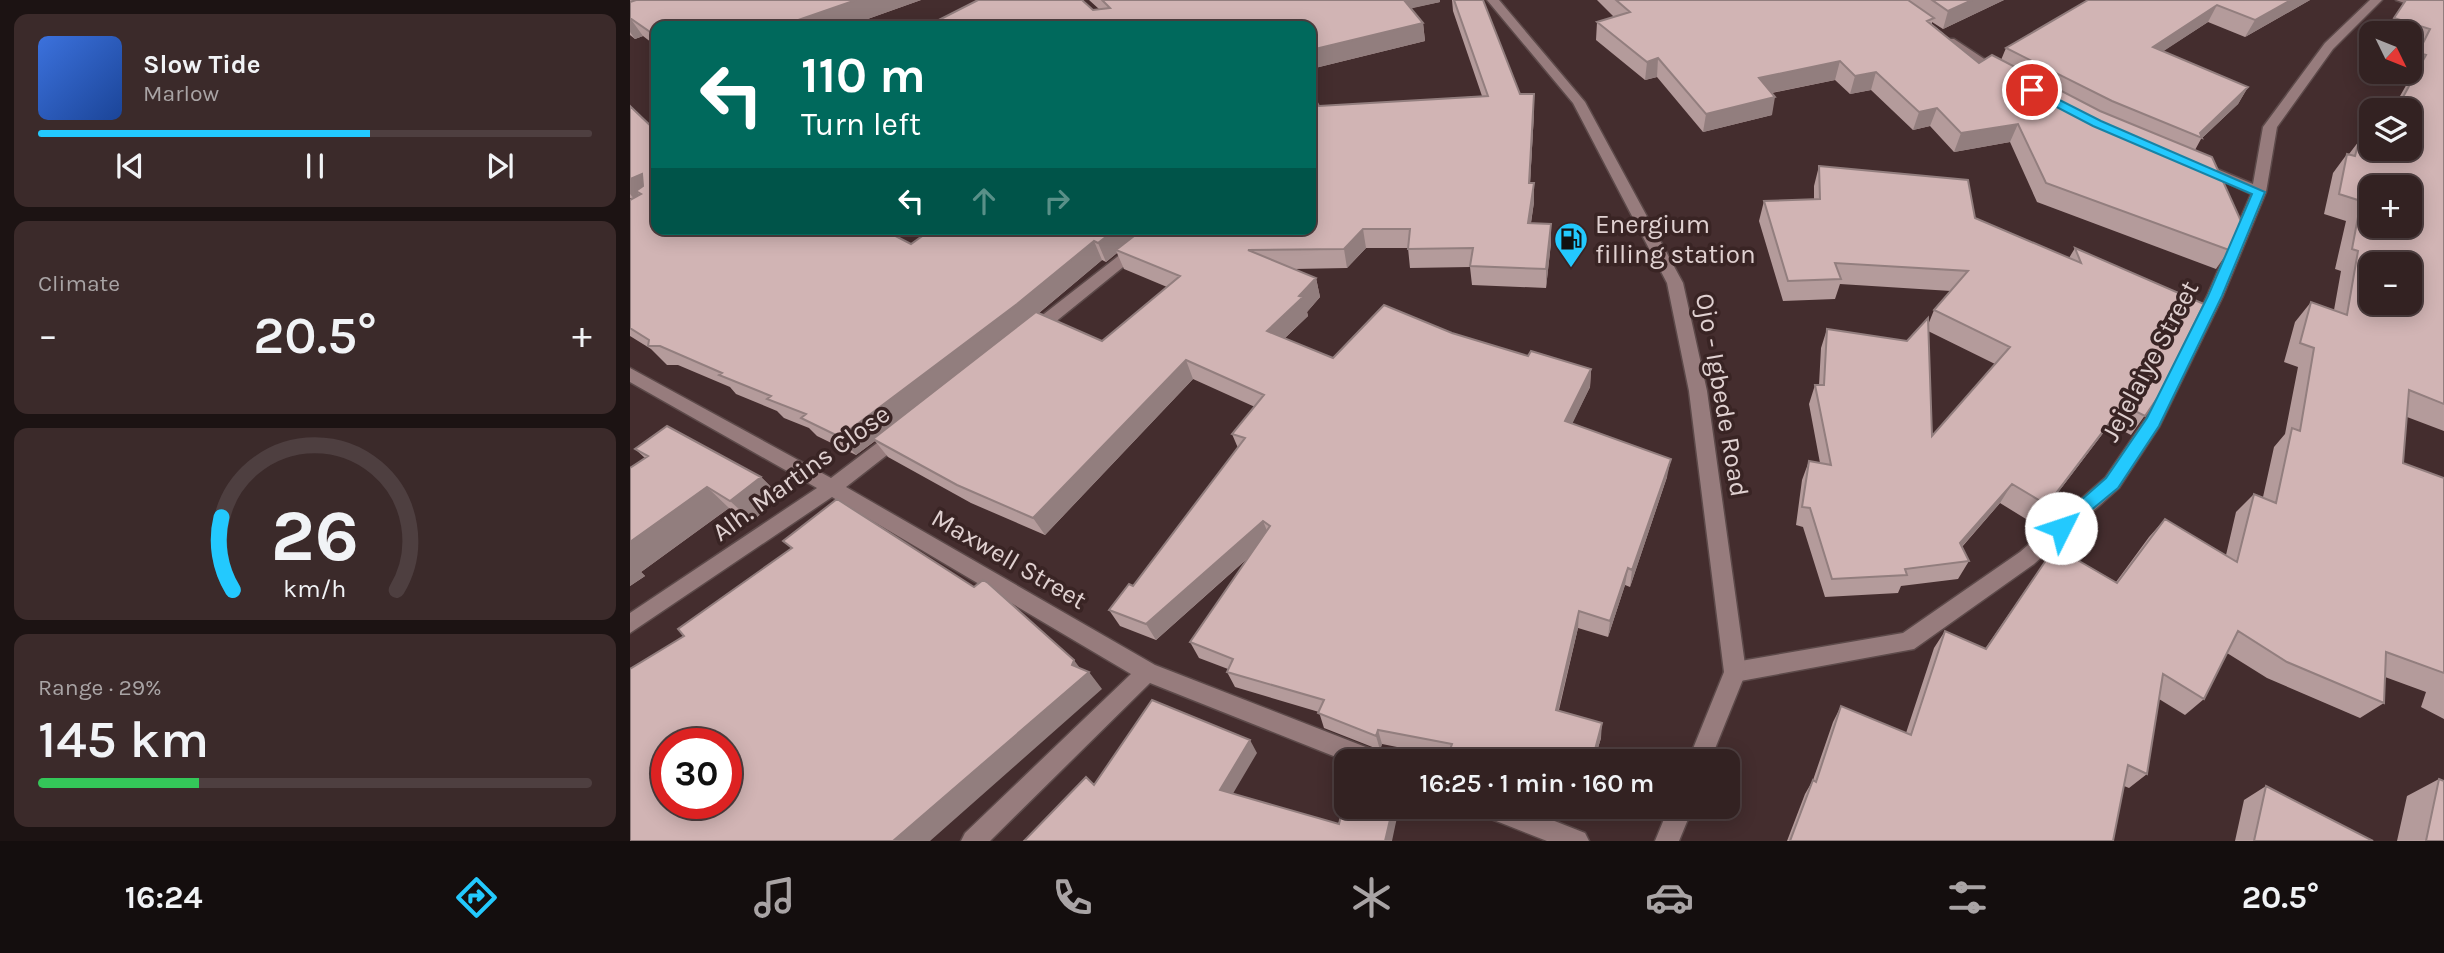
<!DOCTYPE html>
<html lang="en">
<head>
<meta charset="utf-8">
<style>
	body { margin:0; font-family:Karla,sans-serif; background:#3b2a2a; color:#f1f3f6; height:100vh; display:flex; flex-direction:column; font-size:26px; white-space:nowrap }
	* { box-sizing:border-box; margin:0 }
	p { font-size:23px; color:#a9a4a5 }
	.icon { flex:none; width:38px; height:38px; fill:none; stroke:currentColor; stroke-width:2; stroke-linecap:round; stroke-linejoin:round }
	.map { position:relative; flex:1; overflow:hidden }
	.drawer { display:flex; flex-direction:column; gap:14px; padding:14px; background:#1c1313; width:630px }
	.drawer>* { flex:none }
	.guide { position:absolute; left:21px; top:21px; width:665px; height:214px; border-radius:14px; box-shadow:0 4px 18px #0003,0 0 0 2px #4e3f40; background:#00695c; color:#fff; overflow:hidden }
	.needle { width:46px; rotate:133deg }
	.buttons { position:absolute; left:1729px; top:21px; display:grid; gap:14px }
	.buttons a { display:grid; place-items:center; width:63px; height:63px; border-radius:14px; background:#322; box-shadow:0 4px 18px #0003,0 0 0 2px #4e3f40; font-size:35px }
	.speed { position:absolute; left:21px; top:728px; display:flex; gap:14px; font-size:35px; font-weight:700; text-align:center }
	.speed>* { display:grid; place-content:center; width:91px; height:91px; border-radius:50%; background:#322; box-shadow:0 4px 18px #0003,0 0 0 2px #4e3f40; line-height:1 }
	.speed .limit { border:10px solid #d22; background:#fff; color:#111 }
	.pin { position:absolute; display:grid; place-items:center; width:60px; height:60px; color:#fff; margin:-30px; border:4px solid #fff; border-radius:50%; box-shadow:0 2px 7px #0007 }
	.me { position:absolute; width:77px; margin:-38px; rotate:49deg; stroke-linejoin:round; filter:drop-shadow(0 0 5px #0008) }
	.turn { display:flex; align-items:center; gap:24px; height:147px; padding:0 35px; font-size:32px }
	.turn .icon { width:91px; height:91px; stroke-width:2.5 }
	.turn b { display:block; font-size:49px; line-height:60px }
	.lanes { display:flex; align-items:center; height:66px; padding:0 35px; background:#0003; justify-content:center; gap:35px; direction:ltr }
	.lanes .off { opacity:.35 }
	.big { font-size:52px; font-weight:600; line-height:1.1 }
	.drawer .card { flex:1; display:flex; flex-direction:column; justify-content:center; gap:10px; min-width:0; padding:0 24px; border-radius:14px; background:#3b2a2a }
	.drawer .dial { align-items:center; gap:0 }
	.dial svg { height:182px; overflow:visible; fill:none; stroke:#4e3f40; stroke-width:7; stroke-linecap:round; text-anchor:middle }
	.dial text { fill:#f1f3f6; stroke:none }
	.song { display:flex; align-items:center; gap:21px }
	.cover { width:84px; height:84px; border-radius:10px; background:linear-gradient(135deg,hsl(220 70% 55%),hsl(220 70% 35%)) }
	.played { height:7px; border-radius:4px; background:linear-gradient(90deg,#23c9fe 60%,#4e3f40 60%) }
	.keys { display:flex; justify-content:space-around; direction:ltr }
	.heat { display:flex; justify-content:space-between; align-items:center; font-size:38px; direction:ltr }
	.charge { height:10px; border-radius:5px; background:linear-gradient(90deg,#34c759 29%,#4e3f40 0) }
	.trip { position:absolute; left:704px; top:749px; width:406px; height:70px; border-radius:14px; background:#322; box-shadow:0 4px 18px #0003,0 0 0 2px #4e3f40; font-weight:600; line-height:70px; text-align:center }
	.dock { display:flex; height:112px; justify-content:space-around; align-items:center; background:#140e0e; color:#a9a4a5 }
	.dock .icon { width:49px; height:49px }
	.dock .current { color:#23c9fe }
	.dock b { font-size:32px; color:#f1f3f6 }
	main { display:flex; flex:1; min-height:0 }
	.map>svg:first-child { display:block }
	.lines { fill:none; stroke-linecap:round; stroke-linejoin:round }
	.minor-casing { stroke:#5d4a4a; stroke-width:3 }
	.secondary-casing { stroke:#5d4a4a; stroke-width:3 }
	.minor { fill:#977c7d; fill-rule:evenodd }
	.secondary { fill:#977c7d; fill-rule:evenodd }
	.wall { fill:#b49b9b; fill-rule:evenodd }
	.shaded-wall { fill:#927e7e }
	.building { fill:#d1b4b4; stroke:#927e7e; stroke-width:2; fill-rule:evenodd }
	.route { fill:#23c9fe; stroke:#1783a5; stroke-width:2 }
	.labels { text-anchor:middle; dominant-baseline:central; stroke-width:7; stroke-linejoin:round; paint-order:stroke }
	.poi-label { font-size:26px; fill:#e0d1d1; stroke:#392424; text-anchor:start }
	.street-label { font-size:26px; fill:#e0d1d1; stroke:#392424 }
</style>
</head>
<body>
<main>
<section class="drawer">
<div class="card">
<div class="song"><i class="cover"></i><div><b>Slow Tide</b><p>Marlow</p></div></div>
<div class="played"></div>
<div class="keys"><svg class="icon" aria-label="previous" viewBox="0 0 24 24"><path d="M18 5L8 12l10 7zM5 5v14"/></svg><svg class="icon" aria-label="pause" viewBox="0 0 24 24"><path d="M8 5v14M16 5v14"/></svg><svg class="icon" aria-label="next" viewBox="0 0 24 24"><path d="M6 5l10 7-10 7zM19 5v14"/></svg></div>
</div>
<div class="card"><p>Climate</p>
<div class="heat"><a>−</a><b class="big">20.5°</b><a>+</a></div>
</div>
<div class="card dial"><svg viewBox="0 0 100 80">
<path d="M14 69A42 42 0 1 1 86 69"/>
<path d="M14 69A42 42 0 0 1 9 37" stroke="#23c9fe"/>
<text x="50" y="56" font-size="32" font-weight="700">26</text>
<text x="50" y="72" font-size="11">km/h</text>
</svg></div>
<div class="card"><p>Range · 29%</p><b class="big">145 km</b><div class="charge"></div></div>
</section>
<div class="map">
<svg width="1814" height="841" viewBox="0 0 1814 841">
	<rect width="100%" height="100%" fill="#442d2e"/>
	<g class="lines">
		<g class="minor-casing">
			<path id="minor" d="M 1740,0 L 1752,0 L 1703,49 L 1647,127 L 1636,192 L 1593,296 L 1529,427 L 1489,488 L 1404,564 L 1284,649 L 1105,682 L 1097,679 L 1094,672 L 1097,665 L 1105,662 L 1273,633 L 1390,552 L 1475,478 L 1516,418 L 1577,296 L 1621,194 L 1563,167 L 1565,164 L 1575,164 L 1623,184 L 1633,127 L 1695,43 Z
				M 1766,0 L 1783,0 L 1814,10 L 1814,17 Z
				M 1316,39 L 1324,39 L 1377,74 L 1367,77 L 1316,45 Z
				M 523,229 L 540,229 L 408,336 L 396,336 L 394,332 L 396,328 Z
				M 0,368 L 201,478 L 263,431 L 275,431 L 278,436 L 275,441 L 216,487 L 525,665 L 751,753 L 754,761 L 716,761 L 520,683 L 360,841 L 331,841 L 335,833 L 501,674 L 202,497 L 0,633 L 0,613 L 187,488 L 0,382 Z
				M 847,807 L 889,807 L 955,833 L 959,841 L 917,841 L 851,815 Z"/>
		</g>
		<g class="secondary-casing">
			<path id="secondary" d="M 857,0 L 869,0 L 955,102 L 1053,283 L 1077,391 L 1116,672 L 1080,761 L 1058,761 L 1094,672 L 1059,391 L 1037,283 L 943,103 Z
				M 1039,807 L 1063,807 L 1049,841 L 1025,841 Z"/>
		</g>
		<use href="#minor" class="minor"/>
		<use href="#secondary" class="secondary"/>
	</g>
	<path class="wall" d="M 0,0 L 291,0 L 218,26 L 26,26 L 26,46 L 13,36 L 5,39 L 0,35 Z
		M 459,0 L 810,0 L 810,2 L 781,8 L 793,23 L 795,41 L 681,69 L 681,26 L 463,10 L 469,9 Z
		M 822,0 L 853,0 L 890,94 L 904,113 L 900,183 L 904,202 L 901,223 L 921,224 L 921,243 L 916,288 L 842,285 L 840,267 L 780,268 L 778,248 L 736,248 L 717,268 L 664,269 L 686,278 L 690,297 L 677,312 L 678,316 L 654,339 L 703,358 L 822,333 L 898,356 L 961,369 L 960,387 L 942,423 L 1037,477 L 1000,587 L 995,585 L 978,637 L 948,628 L 929,710 L 971,738 L 964,761 L 818,761 L 817,757 L 752,744 L 750,750 L 694,728 L 689,712 L 605,687 L 597,672 L 598,669 L 569,658 L 560,642 L 618,558 L 526,640 L 490,626 L 479,610 L 503,586 L 608,448 L 602,434 L 625,407 L 563,379 L 415,535 L 341,503 L 258,457 L 245,441 L 226,455 L 187,436 L 179,428 L 154,418 L 147,411 L 106,394 L 100,387 L 48,365 L 37,365 L 21,349 L 0,336 L 0,200 L 2,199 L 0,198 L 0,106 L 26,229 L 281,244 L 681,229 L 689,106 L 852,96 L 823,11 ZM 487,253 L 494,269 L 537,287 L 472,341 L 409,313 L 472,260 L 476,262 Z
		M 967,0 L 1374,0 L 1313,29 L 1302,22 L 1302,24 L 1349,63 L 1371,60 L 1376,48 L 1458,0 L 1680,0 L 1615,37 L 1578,22 L 1533,51 L 1618,87 L 1608,104 L 1571,139 L 1565,150 L 1599,250 L 1586,269 L 1407,202 L 1380,142 L 1324,152 L 1300,126 L 1283,130 L 1241,90 L 1220,94 L 1205,80 L 1142,93 L 1142,115 L 1073,132 L 1027,77 L 1015,80 L 966,40 L 967,22 L 984,17 Z
		M 1776,0 L 1814,0 L 1814,431 L 1777,417 L 1773,463 L 1814,478 L 1814,719 L 1791,707 L 1796,692 L 1755,677 L 1754,703 L 1730,718 L 1637,678 L 1597,653 L 1574,699 L 1555,715 L 1529,699 L 1517,774 L 1499,788 L 1494,786 L 1483,841 L 1157,841 L 1175,794 L 1183,780 L 1203,722 L 1211,706 L 1276,733 L 1304,648 L 1315,631 L 1355,649 L 1425,547 L 1486,582 L 1519,537 L 1535,519 L 1596,555 L 1606,512 L 1624,494 L 1633,497 L 1644,447 L 1655,434 L 1668,367 L 1654,362 L 1665,322 L 1681,302 L 1704,310 L 1711,271 L 1705,269 L 1716,221 L 1694,214 L 1703,173 L 1717,154 L 1719,154 L 1729,141 L 1734,142 L 1741,131 L 1741,149 L 1780,110 L 1762,110 L 1782,75 L 1774,72 L 1780,72 L 1780,61 L 1786,48 L 1780,46 L 1780,33 L 1754,33 Z
		M 1189,166 L 1345,218 L 1439,258 L 1445,248 L 1528,397 L 1501,435 L 1480,424 L 1404,524 L 1370,503 L 1332,547 L 1339,561 L 1328,579 L 1271,586 L 1268,593 L 1195,597 L 1173,527 L 1166,525 L 1172,480 L 1179,461 L 1190,463 L 1179,404 L 1185,385 L 1189,385 L 1191,348 L 1197,329 L 1277,341 L 1298,325 L 1304,310 L 1321,291 L 1210,284 L 1205,299 L 1153,301 L 1129,221 L 1134,201 L 1184,199 L 1184,186 ZM 1298,331 L 1365,364 L 1302,436 Z
		M 5,449 L 131,477 L 151,497 L 122,521 L 99,508 L 11,572 L 15,576 L 0,586 L 15,458 Z
		M 1809,779 L 1814,841 L 1767,841 L 1777,796 Z
		M 1636,786 L 1743,841 L 1605,841 L 1614,800 Z"/>
	<path class="shaded-wall" d="M 226,0 L 291,0 L 218,26 L 151,26 Z
		M 769,0 L 810,0 L 810,2 L 770,11 Z
		M 1342,0 L 1374,0 L 1313,29 L 1318,11 Z
		M 1661,0 L 1680,0 L 1615,37 L 1625,20 Z
		M 1587,5 L 1578,22 L 1514,64 L 1523,47 Z
		M 0,18 L 13,36 L 5,39 L 0,32 Z
		M 793,23 L 795,41 L 681,69 L 681,50 Z
		M 1028,58 L 1027,77 L 1015,80 L 1017,62 Z
		M 1210,61 L 1205,80 L 1125,96 L 1129,78 Z
		M 1246,72 L 1241,90 L 1220,94 L 1225,76 Z
		M 1618,87 L 1608,104 L 1571,139 L 1572,138 L 1570,133 Z
		M 904,94 L 904,113 L 899,202 L 899,183 Z
		M 1145,97 L 1142,115 L 1073,132 L 1076,114 Z
		M 1307,108 L 1300,126 L 1283,130 L 1289,112 Z
		M 1388,124 L 1380,142 L 1324,152 L 1331,133 Z
		M 12,174 L 26,191 L 6,191 L 13,199 L 7,202 L 0,194 L 0,179 Z
		M 904,183 L 904,202 L 898,242 L 898,223 Z
		M 921,224 L 921,243 L 916,288 L 916,269 Z
		M 486,229 L 518,229 L 486,250 L 487,253 L 476,262 L 468,243 Z
		M 733,229 L 736,248 L 717,268 L 714,249 Z
		M 464,241 L 472,260 L 397,323 L 243,439 L 245,441 L 226,455 L 210,437 Z
		M 686,278 L 690,297 L 677,312 L 678,316 L 642,350 L 637,331 Z
		M 556,360 L 563,379 L 415,535 L 403,518 Z
		M 961,369 L 960,387 L 935,439 L 935,421 Z
		M 1493,405 L 1480,424 L 1404,524 L 1417,505 Z
		M 1041,459 L 1037,477 L 1000,587 L 1002,570 Z
		M 131,477 L 151,497 L 122,521 L 100,501 Z
		M 1382,484 L 1370,503 L 1319,561 L 1330,543 Z
		M 77,487 L 99,508 L 11,572 L 15,576 L 0,586 L 0,542 Z
		M 633,521 L 640,538 L 526,640 L 516,624 Z
		M 998,568 L 995,585 L 978,637 L 980,621 Z
		M 949,611 L 948,628 L 925,724 L 926,710 Z
		M 444,660 L 455,675 L 459,672 L 472,689 L 300,841 L 263,841 L 442,665 Z
		M 972,723 L 971,738 L 964,761 L 962,761 Z
		M 748,730 L 752,744 L 750,750 L 746,736 Z
		M 620,740 L 627,753 L 598,802 L 590,790 Z
		M 763,807 L 769,807 L 769,808 L 762,841 L 755,841 Z"/>
	<path class="building" d="M 6,0 L 226,0 L 151,26 L 26,26 L 26,36 L 0,18 L 0,2 Z
		M 348,0 L 452,0 L 463,10 L 480,8 L 472,0 L 774,0 L 793,23 L 681,50 L 681,26 L 297,26 Z
		M 824,0 L 853,0 L 890,94 L 904,94 L 899,183 L 904,183 L 898,223 L 921,224 L 916,269 L 840,266 L 843,248 L 778,249 L 780,229 L 733,229 L 714,249 L 618,250 L 686,278 L 669,296 L 673,297 L 637,331 L 703,358 L 754,305 L 822,333 L 898,356 L 901,351 L 961,369 L 935,421 L 1041,459 L 1002,570 L 998,568 L 980,621 L 949,611 L 926,710 L 972,723 L 962,761 L 854,761 L 850,760 L 850,761 L 830,761 L 817,758 L 822,744 L 748,730 L 746,736 L 688,713 L 694,700 L 597,672 L 603,659 L 560,642 L 640,526 L 633,521 L 516,624 L 479,610 L 499,584 L 503,586 L 615,438 L 602,434 L 634,395 L 556,360 L 403,518 L 327,485 L 243,439 L 406,312 L 472,341 L 550,276 L 486,250 L 513,229 L 681,229 L 681,92 L 689,106 L 858,96 Z
		M 986,0 L 1278,0 L 1304,18 L 1297,21 L 1349,63 L 1362,55 L 1470,111 L 1582,157 L 1611,221 L 1599,250 L 1416,183 L 1388,124 L 1331,133 L 1307,108 L 1289,112 L 1246,72 L 1225,76 L 1210,61 L 1129,78 L 1145,97 L 1076,114 L 1028,58 L 1017,62 L 967,22 L 1000,12 Z
		M 1302,0 L 1342,0 L 1318,11 Z
		M 1458,0 L 1661,0 L 1625,20 L 1587,5 L 1523,47 L 1618,87 L 1570,133 L 1572,138 L 1482,101 L 1376,48 Z
		M 1776,0 L 1814,0 L 1814,404 L 1779,390 L 1773,463 L 1814,478 L 1814,673 L 1756,652 L 1754,703 L 1657,662 L 1608,631 L 1574,699 L 1533,674 L 1517,774 L 1498,765 L 1483,841 L 1160,841 L 1183,780 L 1186,782 L 1211,706 L 1281,735 L 1315,631 L 1356,649 L 1425,547 L 1487,583 L 1535,519 L 1607,562 L 1624,494 L 1646,503 L 1662,428 L 1670,431 L 1684,348 L 1670,343 L 1681,302 L 1717,315 L 1728,251 L 1722,249 L 1731,201 L 1709,194 L 1717,154 L 1725,156 L 1729,141 L 1741,144 L 1741,149 L 1780,149 L 1780,110 L 1766,110 L 1796,55 L 1788,53 L 1800,29 L 1764,18 ZM 1741,187 L 1780,187 L 1780,226 L 1741,226 ZM 1741,264 L 1780,264 L 1780,303 L 1741,303 Z
		M 0,106 L 26,131 L 26,229 L 252,229 L 281,244 L 302,229 L 486,229 L 468,243 L 464,241 L 387,304 L 210,437 L 171,418 L 176,414 L 137,399 L 141,396 L 89,375 L 92,373 L 30,346 L 18,346 L 19,340 L 0,328 L 0,200 L 11,194 L 6,191 L 13,186 L 12,174 L 0,179 Z
		M 1189,166 L 1338,180 L 1345,218 L 1451,263 L 1445,248 L 1574,304 L 1528,397 L 1515,416 L 1493,405 L 1417,505 L 1382,484 L 1330,543 L 1339,561 L 1275,569 L 1277,575 L 1202,579 L 1180,508 L 1172,507 L 1179,461 L 1201,465 L 1185,385 L 1194,385 L 1197,329 L 1277,341 L 1298,318 L 1302,436 L 1380,347 L 1304,310 L 1338,271 L 1205,263 L 1211,279 L 1158,281 L 1134,201 L 1190,199 Z
		M 37,426 L 131,477 L 100,501 L 77,487 L 0,542 L 0,468 L 18,456 L 5,449 Z
		M 207,499 L 344,587 L 353,580 L 358,583 L 444,660 L 442,665 L 459,672 L 263,841 L 0,841 L 0,669 L 54,636 L 48,629 L 162,548 L 153,541 ZM 37,744 L 96,744 L 96,803 L 37,803 Z
		M 522,700 L 620,740 L 590,790 L 709,824 L 716,796 L 716,807 L 763,807 L 755,841 L 394,841 L 456,777 L 464,785 Z
		M 1809,779 L 1814,781 L 1814,841 L 1796,841 Z
		M 1636,786 L 1743,841 L 1624,841 Z"/>
	<path class="route" d="M 1398,88 L 1406,88 L 1471,121 L 1635,192 L 1592,296 L 1529,426 L 1488,488 L 1431,535 L 1422,528 L 1425,523 L 1476,478 L 1517,418 L 1578,296 L 1622,194 L 1463,126 L 1398,92 Z"/>
	<defs>
		<g id="fuel-pin" transform="scale(1.75)"><path d="M0 17L-7.5 6A9.5 9.5 0 1 1 7.5 6Z" fill="#23c9fe" stroke="#392424"/><path d="M-5.5-6h7V0h2V4h1.3V-2.5L3-4.5l.8-.8L6-3V5H2.5V1h-1V6h-7ZM-4.2-4.7v3.2H.2V-4.7Z" fill="#111"/></g>
	</defs>
	<g fill-rule="evenodd">
		<use href="#fuel-pin" x="941" y="239"/>
	</g>
	<g class="labels">
		<g class="poi-label">
			<text x="965" y="224">Energium<tspan x="965" dy="30">filling station</tspan></text>
		</g>
		<g class="street-label">
			<text transform="translate(1520 361) rotate(-62)">Jejelaiye Street</text>
			<text transform="translate(1092 395) rotate(80)">Ojo - Igbede Road</text>
			<text transform="translate(171 473) rotate(-36)">Alh. Martins Close</text>
			<text transform="translate(379 559) rotate(30)">Maxwell Street</text>
		</g>
	</g>
</svg>
<div class="buttons">
<a><svg class="needle" viewBox="-14 -14 28 28"><path d="M0-13l5 13h-10z" fill="#e53935"/><path d="M0 13l5-13h-10z" fill="#a9a4a5"/></svg></a>
<a><svg class="icon" aria-label="layers" viewBox="0 0 24 24"><path d="M12 4l9 5-9 5-9-5zM3 14l9 5 9-5"/></svg></a>
<a>+</a>
<a>−</a>
</div>
<div class="speed"><div class="limit">30</div></div>
<div class="pin" style="left:1402px;top:90px;background:#d93025"><svg class="icon" aria-label="arrive" viewBox="0 0 24 24"><path d="M6 21V4h12l-3 4 3 4H6"/></svg></div>
<svg class="me" style="left:1431px;top:528px" viewBox="-20 -20 40 40"><circle r="19" fill="#fff"/><path d="M0-13L10 11 0 6-10 11z" fill="#23c9fe"/></svg>
<div class="trip">16:25 · 1 min · 160 m</div>
<div class="guide">
<div class="turn"><svg class="icon" aria-label="left" viewBox="0 0 24 24"><path d="M17 20v-9H6M10 6l-5 5 5 5"/></svg><div><b>110 m</b>Turn left</div></div>
<div class="lanes"><svg class="icon" aria-label="left" viewBox="0 0 24 24"><path d="M17 20v-9H6M10 6l-5 5 5 5"/></svg><svg class="icon off" aria-label="ahead" viewBox="0 0 24 24"><path d="M12 20V5M6 11l6-6 6 6"/></svg><svg class="icon off" aria-label="right" viewBox="0 0 24 24"><path d="M7 20v-9h11M14 6l5 5-5 5"/></svg></div>
</div>
</div>
</main>
<nav class="dock">
<b>16:24</b>
<svg class="icon current" aria-label="directions" viewBox="0 0 24 24"><path d="M12 3l9 9-9 9-9-9zM9 14v-3h6M13 9l2 2-2 2"/></svg>
<svg class="icon" aria-label="music" viewBox="0 0 24 24"><path d="M9 18V5l10-2v13"/><circle cx="6" cy="18" r="3"/><circle cx="16" cy="16" r="3"/></svg>
<svg class="icon" aria-label="phone" viewBox="0 0 24 24"><path d="M5 4h4l2 5-3 2q2 4 5 5l2-3 5 2v4C11 20 4 13 5 4z"/></svg>
<svg class="icon" aria-label="climate" viewBox="0 0 24 24"><path d="M12 3v18M4 7l16 10M4 17L20 7"/></svg>
<svg class="icon" aria-label="car" viewBox="0 0 24 24"><path d="M5 17H2v-5l4-1 3-4h7l3 4 3 1v5h-3M9 17h6M6 11h13"/><circle cx="7" cy="17" r="2"/><circle cx="17" cy="17" r="2"/></svg>
<svg class="icon" aria-label="filters" viewBox="0 0 24 24"><path d="M4 7h16M4 17h16"/><circle cx="9" cy="7" r="2"/><circle cx="15" cy="17" r="2"/></svg>
<b>20.5°</b>
</nav>
</body>
</html>
